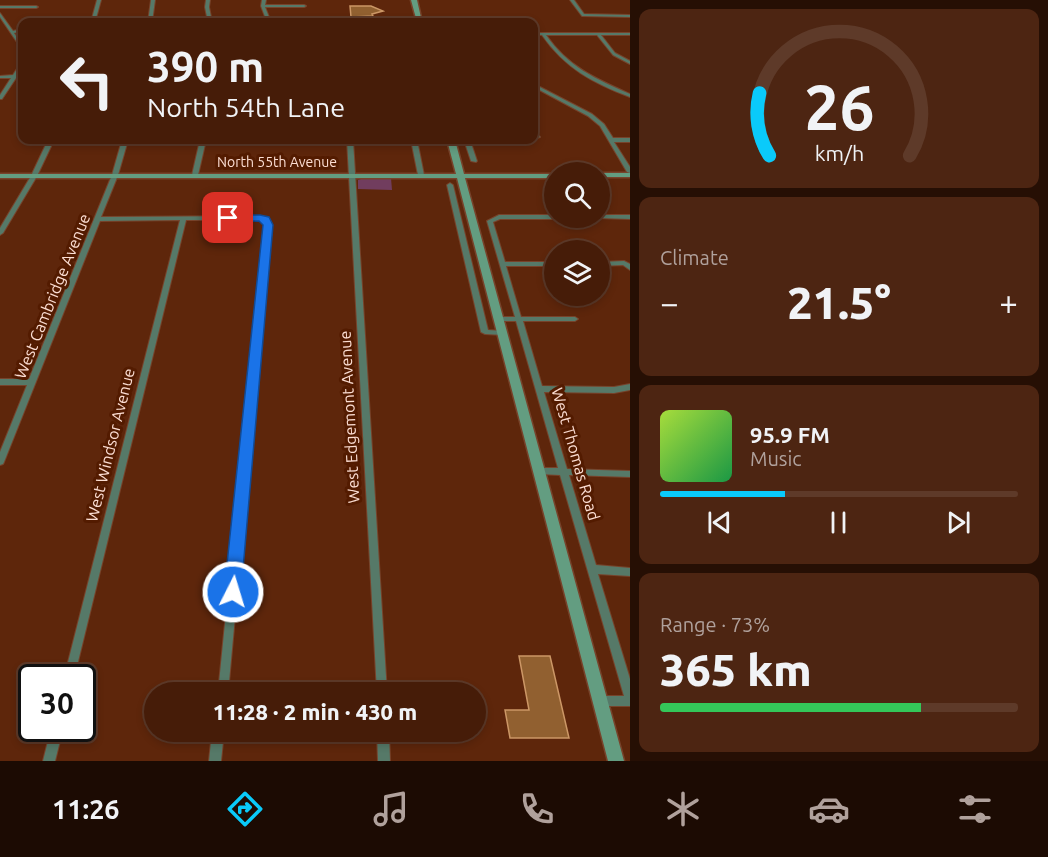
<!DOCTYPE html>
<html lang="en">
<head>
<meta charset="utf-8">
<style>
	body { margin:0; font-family:Ubuntu,sans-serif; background:#4d2512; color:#f1f3f6; height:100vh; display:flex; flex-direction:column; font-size:22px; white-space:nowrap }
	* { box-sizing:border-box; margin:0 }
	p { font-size:20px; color:#b0a19c }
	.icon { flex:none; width:33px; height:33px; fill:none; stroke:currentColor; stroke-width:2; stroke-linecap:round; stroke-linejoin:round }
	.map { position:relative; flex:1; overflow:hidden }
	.side { display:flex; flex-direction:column; gap:9px; padding:9px; background:#260f04; width:418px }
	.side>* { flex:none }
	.hud { position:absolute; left:18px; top:18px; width:520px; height:126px; border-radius:12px; box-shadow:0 3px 9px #0003,0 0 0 2px #5e3a29; background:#461c08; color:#f1f3f6; overflow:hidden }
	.controls { position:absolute; left:544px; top:162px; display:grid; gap:12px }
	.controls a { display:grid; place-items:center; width:66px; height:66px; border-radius:50%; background:#461c08; box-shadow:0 3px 9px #0003,0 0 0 2px #5e3a29; font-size:30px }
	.speed { position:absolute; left:18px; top:664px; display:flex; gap:12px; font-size:30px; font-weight:700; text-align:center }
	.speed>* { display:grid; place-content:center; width:78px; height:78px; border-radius:50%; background:#461c08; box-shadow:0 3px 9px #0003,0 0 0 2px #5e3a29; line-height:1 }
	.speed .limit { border:3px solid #111; border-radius:9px; background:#fff; color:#111 }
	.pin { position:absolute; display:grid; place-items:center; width:51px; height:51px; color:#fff; margin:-26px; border-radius:12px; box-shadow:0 3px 9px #0006 }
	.me { position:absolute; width:66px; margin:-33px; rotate:5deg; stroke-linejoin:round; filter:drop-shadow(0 0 4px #0008) }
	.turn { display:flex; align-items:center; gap:21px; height:126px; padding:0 30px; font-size:27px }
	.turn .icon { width:78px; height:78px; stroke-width:2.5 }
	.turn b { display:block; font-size:42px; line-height:51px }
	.big { font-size:45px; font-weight:800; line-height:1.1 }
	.side .card { flex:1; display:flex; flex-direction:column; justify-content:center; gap:9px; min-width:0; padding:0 21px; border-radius:12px; background:#4d2512 }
	.side .dial { align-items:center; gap:0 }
	.dial svg { height:156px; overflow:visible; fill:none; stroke:#5e3a29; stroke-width:7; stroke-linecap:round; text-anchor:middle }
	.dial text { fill:#f1f3f6; stroke:none }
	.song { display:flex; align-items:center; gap:18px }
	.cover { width:72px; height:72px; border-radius:9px; background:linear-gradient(135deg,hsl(80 70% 55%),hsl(140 70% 35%)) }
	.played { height:6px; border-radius:3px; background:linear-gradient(90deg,#0acafa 35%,#5e3a29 35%) }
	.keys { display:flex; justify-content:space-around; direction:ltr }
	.heat { display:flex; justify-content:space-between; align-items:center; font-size:33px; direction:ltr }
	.charge { height:9px; border-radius:4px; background:linear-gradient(90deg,#34c759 73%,#5e3a29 0) }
	.trip { position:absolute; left:144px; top:682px; width:342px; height:60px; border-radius:30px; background:#461c08; box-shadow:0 3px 9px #0003,0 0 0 2px #5e3a29; font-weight:800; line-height:60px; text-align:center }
	.dock { display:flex; height:96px; justify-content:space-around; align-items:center; background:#1c0b03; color:#b0a19c }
	.dock .icon { width:42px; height:42px }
	.dock .current { color:#0acafa }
	.dock b { font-size:27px; color:#f1f3f6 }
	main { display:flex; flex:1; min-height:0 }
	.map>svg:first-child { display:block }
	.green { fill:#713d5e }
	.building { fill:#916030; stroke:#cc9766; stroke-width:1.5 }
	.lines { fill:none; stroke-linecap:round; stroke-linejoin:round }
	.street-casing { stroke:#77432b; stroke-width:2 }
	.secondary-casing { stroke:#77432b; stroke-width:3 }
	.street { fill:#567968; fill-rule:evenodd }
	.secondary { fill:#639d81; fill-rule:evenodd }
	.route { fill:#1a73e8; stroke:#114b97; stroke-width:1.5 }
	.labels { text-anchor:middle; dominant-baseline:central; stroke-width:6; stroke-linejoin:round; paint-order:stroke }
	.far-street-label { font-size:14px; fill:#fcded3; stroke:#531b00 }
	.street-label { font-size:16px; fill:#fcded3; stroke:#531b00 }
</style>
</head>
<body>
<main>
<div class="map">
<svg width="630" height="761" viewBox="0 0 630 761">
	<rect width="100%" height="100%" fill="#5e260b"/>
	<path class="green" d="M 391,178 L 392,190 L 358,189 L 358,180 L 361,179 Z"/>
	<path class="building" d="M 350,6 L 371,6 L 383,11 L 372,14 L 373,16 L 351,17 Z
		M 519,656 L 550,656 L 569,738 L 510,738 L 505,710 L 529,710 Z"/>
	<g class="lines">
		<g class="street-casing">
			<path id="street" d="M 97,0 L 101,0 L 95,22 L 91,22 Z
				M 151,0 L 155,0 L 152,22 L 148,22 Z
				M 206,0 L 210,0 L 209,7 L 212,22 L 208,22 L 205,7 Z
				M 262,0 L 266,0 L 265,5 L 304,5 L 306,6 L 304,7 L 265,7 L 271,22 L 267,22 L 261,6 Z
				M 570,0 L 574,0 L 584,14 L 630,15 L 630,17 L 582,16 Z
				M 0,6 L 36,6 L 38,7 L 36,8 L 0,8 Z
				M 0,13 L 13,31 L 22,29 L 22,31 L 14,33 L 22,45 L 22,48 L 21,48 L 0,17 Z
				M 534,33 L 630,33 L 630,35 L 601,35 L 615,53 L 630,61 L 630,64 L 613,55 L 597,35 L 546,35 C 568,67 596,79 630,94 L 630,97 C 593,83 565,68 542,35 L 534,35 Z
				M 20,64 L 22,64 L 22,67 L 18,75 L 22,75 L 22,77 L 16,78 L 2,99 L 0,99 L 0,95 L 11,78 L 0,78 L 0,76 L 13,75 Z
				M 534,84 L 592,114 L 604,124 L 613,138 L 630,138 L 630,142 L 614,142 L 630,167 L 630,173 L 627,172 L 600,126 L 588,116 L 534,87 Z
				M 534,135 L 539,136 L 540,137 L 534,139 Z
				M 48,140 L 54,140 L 37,176 L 3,233 L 0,235 L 0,228 L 31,176 Z
				M 122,140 L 128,140 L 118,175 L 101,217 L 260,216 L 267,219 L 271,224 L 228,693 L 218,693 L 265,224 L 263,221 L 259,220 L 186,220 L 74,678 L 64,678 L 180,220 L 100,221 L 4,462 L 3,464 L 0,465 L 0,452 L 27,385 L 0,385 L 0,379 L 29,379 L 112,175 Z
				M 200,140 L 206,140 L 198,175 L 195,177 L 192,175 Z
				M 347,140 L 353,140 L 387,693 L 377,693 Z
				M 411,140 L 417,140 L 424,175 L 423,176 L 418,175 Z
				M 464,140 L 470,140 L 477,161 L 476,162 L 471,161 Z
				M 450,183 L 453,185 L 488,330 L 503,331 L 505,333 L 503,335 L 485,334 L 481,332 L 447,185 Z
				M 499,215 L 555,215 L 555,218 L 558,218 L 555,219 L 500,219 L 493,222 L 505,262 L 555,262 L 555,266 L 506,266 L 521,317 L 575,317 L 578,319 L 575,321 L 523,321 L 542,386 L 614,387 L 630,384 L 630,390 L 614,393 L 544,392 L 567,469 L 630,471 L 630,477 L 569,475 L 596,565 L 630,568 L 630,576 L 598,574 L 630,679 L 630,706 L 600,706 L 596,705 L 595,701 L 596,697 L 600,696 L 624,696 L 560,475 L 538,474 L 535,473 L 534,471 L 535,469 L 538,468 L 558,468 L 516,321 L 498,321 L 495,319 L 498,317 L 515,317 L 487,221 Z
				M 600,215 L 630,215 L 630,219 L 598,218 L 600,218 Z
				M 624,261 L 630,264 L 630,270 L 623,265 L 600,266 L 600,262 Z
				M 51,729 L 63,729 L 55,761 L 43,761 Z
				M 212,732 L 224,732 L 221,761 L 209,761 Z
				M 377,732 L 389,732 L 390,761 L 378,761 Z"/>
		</g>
		<g class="secondary-casing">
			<path id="secondary" d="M 411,0 L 417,0 L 422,22 L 417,22 Z
				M 447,140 L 455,140 L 464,174 L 555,174 L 555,178 L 465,178 L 624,761 L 608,761 L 457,178 L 0,178 L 0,174 L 456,174 Z
				M 600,173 L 630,173 L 630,177 L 600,177 Z"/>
		</g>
		<use href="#street" class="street"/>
		<use href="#secondary" class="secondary"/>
	</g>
	<path class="route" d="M 260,215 L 269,217 L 273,225 L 241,592 L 239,598 L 233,600 L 226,598 L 224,592 L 263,225 L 259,221 L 228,222 L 223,218 L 228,215 Z"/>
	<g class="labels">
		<g class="far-street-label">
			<text x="277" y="162">North 55th Avenue</text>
		</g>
		<g class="street-label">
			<text transform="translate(52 296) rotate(-68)">West Cambridge Avenue</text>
			<text transform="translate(349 417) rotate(-93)">West Edgemont Avenue</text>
			<text transform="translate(110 445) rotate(-76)">West Windsor Avenue</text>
			<text transform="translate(576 454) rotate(74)">West Thomas Road</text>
		</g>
	</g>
</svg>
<div class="controls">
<a><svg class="icon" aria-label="search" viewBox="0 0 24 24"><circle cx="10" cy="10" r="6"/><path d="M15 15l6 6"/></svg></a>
<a><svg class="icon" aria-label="layers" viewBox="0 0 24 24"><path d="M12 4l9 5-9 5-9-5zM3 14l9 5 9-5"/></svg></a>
</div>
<div class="speed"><div class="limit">30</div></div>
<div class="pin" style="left:228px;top:218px;background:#d93025"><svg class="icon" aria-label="arrive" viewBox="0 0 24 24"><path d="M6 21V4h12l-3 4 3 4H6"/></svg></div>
<svg class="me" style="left:233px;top:592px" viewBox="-20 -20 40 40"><circle r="17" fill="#1a73e8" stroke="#fff" stroke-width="3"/><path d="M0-11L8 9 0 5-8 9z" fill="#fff"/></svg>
<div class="trip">11:28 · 2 min · 430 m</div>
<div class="hud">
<div class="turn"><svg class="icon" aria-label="left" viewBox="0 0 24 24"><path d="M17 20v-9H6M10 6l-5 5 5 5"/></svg><div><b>390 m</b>North 54th Lane</div></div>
</div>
</div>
<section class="side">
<div class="card dial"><svg viewBox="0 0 100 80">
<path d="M14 69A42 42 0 1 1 86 69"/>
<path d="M14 69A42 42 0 0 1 9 37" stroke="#0acafa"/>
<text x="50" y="56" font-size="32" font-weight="700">26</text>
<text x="50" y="72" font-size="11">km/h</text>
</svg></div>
<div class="card"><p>Climate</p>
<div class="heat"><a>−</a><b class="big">21.5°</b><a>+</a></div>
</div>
<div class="card">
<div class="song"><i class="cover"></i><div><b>95.9 FM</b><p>Music</p></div></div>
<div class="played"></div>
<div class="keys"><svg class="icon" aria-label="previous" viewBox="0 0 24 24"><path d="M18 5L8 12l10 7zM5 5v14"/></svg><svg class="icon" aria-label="pause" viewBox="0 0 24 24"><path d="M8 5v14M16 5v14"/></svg><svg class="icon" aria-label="next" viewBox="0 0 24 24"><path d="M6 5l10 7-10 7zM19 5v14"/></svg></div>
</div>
<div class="card"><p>Range · 73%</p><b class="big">365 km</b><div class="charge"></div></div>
</section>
</main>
<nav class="dock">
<b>11:26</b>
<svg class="icon current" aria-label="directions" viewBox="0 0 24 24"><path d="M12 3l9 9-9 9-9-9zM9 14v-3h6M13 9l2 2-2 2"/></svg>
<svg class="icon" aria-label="music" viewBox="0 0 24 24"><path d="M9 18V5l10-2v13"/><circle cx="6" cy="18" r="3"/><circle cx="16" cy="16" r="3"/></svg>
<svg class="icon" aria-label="phone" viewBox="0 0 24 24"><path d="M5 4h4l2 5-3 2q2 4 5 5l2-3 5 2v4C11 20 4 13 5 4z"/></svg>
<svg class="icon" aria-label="climate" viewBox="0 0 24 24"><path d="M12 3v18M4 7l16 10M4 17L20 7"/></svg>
<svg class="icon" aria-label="car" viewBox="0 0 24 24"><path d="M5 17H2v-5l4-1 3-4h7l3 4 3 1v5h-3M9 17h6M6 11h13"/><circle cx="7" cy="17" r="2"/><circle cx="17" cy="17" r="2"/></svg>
<svg class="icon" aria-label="filters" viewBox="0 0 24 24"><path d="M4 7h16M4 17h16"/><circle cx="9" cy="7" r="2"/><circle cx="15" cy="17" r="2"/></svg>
</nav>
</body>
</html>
